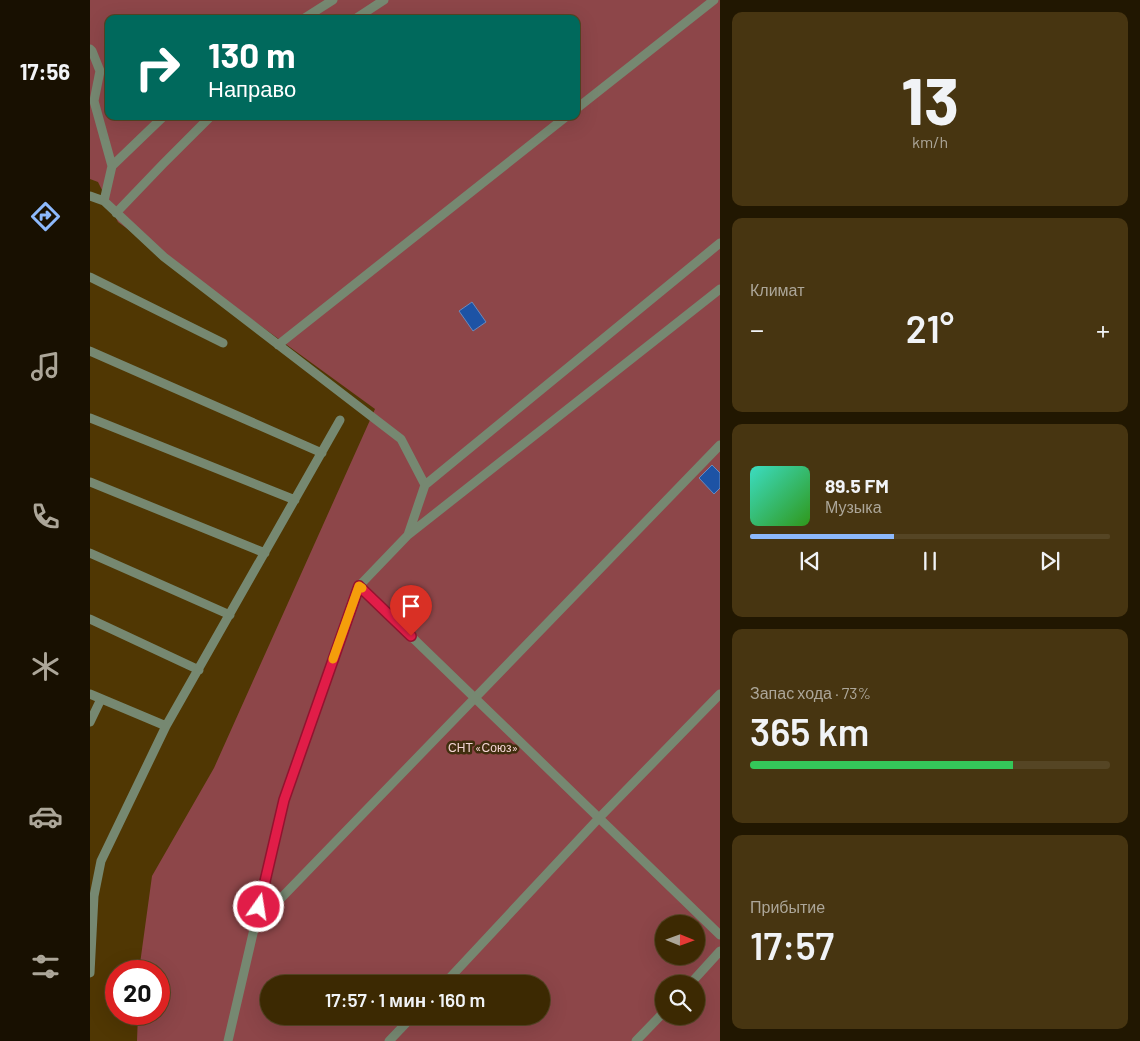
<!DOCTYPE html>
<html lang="ru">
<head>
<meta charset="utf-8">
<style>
	body { margin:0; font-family:Barlow,sans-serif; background:#473511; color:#f1f3f6; height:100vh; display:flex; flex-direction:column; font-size:19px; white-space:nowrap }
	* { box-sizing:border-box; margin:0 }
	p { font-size:16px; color:#aca699 }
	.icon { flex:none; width:28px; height:28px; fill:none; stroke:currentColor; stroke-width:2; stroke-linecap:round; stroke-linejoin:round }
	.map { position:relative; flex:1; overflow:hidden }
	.details { display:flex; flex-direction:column; gap:12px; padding:12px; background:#211701; width:420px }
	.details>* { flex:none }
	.top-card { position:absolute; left:15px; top:15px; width:475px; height:105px; border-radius:10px; box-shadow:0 5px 20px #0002,0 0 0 1px #554524; background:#00695c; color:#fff; overflow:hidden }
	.needle { width:32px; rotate:91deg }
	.controls { position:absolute; left:565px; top:915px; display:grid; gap:10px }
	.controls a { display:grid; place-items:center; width:50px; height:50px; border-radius:50%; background:#3c2902; box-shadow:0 5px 20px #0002,0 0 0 1px #554524; font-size:25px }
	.speed { position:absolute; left:15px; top:960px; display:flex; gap:10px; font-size:25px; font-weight:700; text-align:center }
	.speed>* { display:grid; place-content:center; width:65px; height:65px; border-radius:50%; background:#3c2902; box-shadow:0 5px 20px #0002,0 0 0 1px #554524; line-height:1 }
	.speed .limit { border:8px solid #d22; background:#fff; color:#111 }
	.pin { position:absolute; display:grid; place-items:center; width:42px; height:42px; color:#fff; margin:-51px -21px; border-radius:50% 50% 50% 0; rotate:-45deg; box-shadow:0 0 5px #0007 }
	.pin .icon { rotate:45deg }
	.me { position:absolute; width:55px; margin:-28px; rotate:13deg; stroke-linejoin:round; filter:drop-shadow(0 0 4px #0008) }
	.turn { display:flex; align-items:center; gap:18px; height:105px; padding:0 20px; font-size:22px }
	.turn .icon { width:65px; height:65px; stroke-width:2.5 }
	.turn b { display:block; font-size:35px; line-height:42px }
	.big { font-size:38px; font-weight:600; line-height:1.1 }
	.details .card { flex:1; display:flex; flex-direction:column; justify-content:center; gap:8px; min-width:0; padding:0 18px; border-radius:10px; background:#473511 }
	.details .dial { align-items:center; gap:0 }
	.dial b { font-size:65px; line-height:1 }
	.song { display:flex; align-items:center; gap:15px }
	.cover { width:60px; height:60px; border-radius:8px; background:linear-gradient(135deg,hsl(170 70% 55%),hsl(110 70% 35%)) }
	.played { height:5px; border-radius:2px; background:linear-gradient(90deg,#8db9fc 40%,#554524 40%) }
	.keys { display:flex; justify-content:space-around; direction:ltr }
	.heat { display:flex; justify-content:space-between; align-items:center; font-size:28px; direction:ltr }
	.charge { height:8px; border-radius:4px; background:linear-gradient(90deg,#34c759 73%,#554524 0) }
	.trip { position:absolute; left:170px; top:975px; width:290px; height:50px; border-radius:25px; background:#3c2902; box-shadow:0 5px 20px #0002,0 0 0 1px #554524; font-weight:600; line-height:50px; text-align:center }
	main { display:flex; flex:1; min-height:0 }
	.tab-bar { display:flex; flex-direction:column; width:90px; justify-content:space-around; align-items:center; background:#181001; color:#aca699 }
	.tab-bar .icon { width:35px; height:35px }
	.tab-bar .current { color:#8db9fc }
	.tab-bar b { font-size:22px; color:#f1f3f6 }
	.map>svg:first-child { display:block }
	.green { fill:#8d4649; fill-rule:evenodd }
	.building { fill:#1d53a5; stroke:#6789be }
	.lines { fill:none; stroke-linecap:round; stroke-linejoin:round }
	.service { stroke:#768871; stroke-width:9 }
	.route-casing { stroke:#92132f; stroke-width:12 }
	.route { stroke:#e11d48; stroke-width:9 }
	.slow { stroke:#f59e0b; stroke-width:9 }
	.labels { text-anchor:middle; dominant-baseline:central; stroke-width:5; stroke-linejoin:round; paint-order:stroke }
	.park-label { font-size:12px; fill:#f5d6d6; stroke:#402e0e }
</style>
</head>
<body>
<main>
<nav class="tab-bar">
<b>17:56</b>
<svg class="icon current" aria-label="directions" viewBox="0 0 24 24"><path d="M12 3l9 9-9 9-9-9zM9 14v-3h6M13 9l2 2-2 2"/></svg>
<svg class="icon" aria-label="music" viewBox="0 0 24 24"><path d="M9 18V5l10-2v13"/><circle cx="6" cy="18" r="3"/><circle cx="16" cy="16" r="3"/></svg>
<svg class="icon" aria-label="phone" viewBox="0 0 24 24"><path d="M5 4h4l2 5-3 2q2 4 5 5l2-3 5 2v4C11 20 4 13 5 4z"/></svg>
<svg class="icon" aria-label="climate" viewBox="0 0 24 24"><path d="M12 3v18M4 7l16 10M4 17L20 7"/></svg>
<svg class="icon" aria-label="car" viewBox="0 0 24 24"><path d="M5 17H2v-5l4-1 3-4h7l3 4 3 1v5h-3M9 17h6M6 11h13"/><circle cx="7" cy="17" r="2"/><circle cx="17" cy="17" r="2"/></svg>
<svg class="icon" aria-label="filters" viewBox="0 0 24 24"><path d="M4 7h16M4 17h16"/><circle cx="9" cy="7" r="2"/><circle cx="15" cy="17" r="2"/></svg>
</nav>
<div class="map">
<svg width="630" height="1041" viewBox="0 0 630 1041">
	<rect width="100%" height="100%" fill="#503703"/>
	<path class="green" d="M 0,0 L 630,0 L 630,1041 L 47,1041 L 48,1014 L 69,1014 L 69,971 L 49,971 L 62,876 L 124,768 L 285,409 L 28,222 L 8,182 L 0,179 ZM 19,19 L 486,19 L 486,116 L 19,116 ZM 574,924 L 606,924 L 606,956 L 574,956 ZM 179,984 L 451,984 L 451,1016 L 179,1016 ZM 574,984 L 606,984 L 606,1016 L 574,1016 Z"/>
	<path class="building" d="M 382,302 L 396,322 L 383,331 L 369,311 Z
		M 622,465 L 630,473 L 630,488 L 624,494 L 609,478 Z"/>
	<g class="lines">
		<path class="service" d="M 213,19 L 243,0
			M 265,19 L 294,0
			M 0,49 L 2,51 L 10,71 L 4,101 L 22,166
			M 486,109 L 624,0
			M 0,196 L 14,201 L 74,257 L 311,439 L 335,485 L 318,535 L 269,586 L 194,800 L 138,1041
			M 14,201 L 22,166 L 74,116
			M 26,213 L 73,164 L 121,116
			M 0,277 L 133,343
			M 188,345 L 477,116
			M 0,351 L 232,453
			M 0,418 L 205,500
			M 0,482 L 175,553
			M 335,485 L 630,243
			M 318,535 L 630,289
			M 0,553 L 140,615
			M 269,586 L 630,935
			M 0,619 L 109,670
			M 0,694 L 76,726
			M 0,722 L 11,699
			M 165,925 L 630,445
			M 0,973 L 4,896 L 11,861 L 76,726 L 250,420
			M 354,984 L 509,818 L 630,694
			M 600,984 L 630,951
			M 299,1041 L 323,1016
			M 546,1041 L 574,1012"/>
	</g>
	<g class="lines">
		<g class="route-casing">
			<path id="route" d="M 169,907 L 194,800 L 269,586 L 321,636"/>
		</g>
		<use href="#route" class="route"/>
		<path class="slow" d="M 243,659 L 269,586 L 272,588"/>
	</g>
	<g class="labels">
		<g class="park-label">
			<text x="393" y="747">СНТ «Союз»</text>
		</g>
	</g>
</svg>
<div class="controls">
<a><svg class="needle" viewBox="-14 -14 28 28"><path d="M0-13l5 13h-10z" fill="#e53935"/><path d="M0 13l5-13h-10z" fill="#aca699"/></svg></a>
<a><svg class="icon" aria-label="search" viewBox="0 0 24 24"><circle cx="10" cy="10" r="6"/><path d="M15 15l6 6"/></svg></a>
</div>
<div class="speed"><div class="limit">20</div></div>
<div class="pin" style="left:321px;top:636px;background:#d93025"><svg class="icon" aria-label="arrive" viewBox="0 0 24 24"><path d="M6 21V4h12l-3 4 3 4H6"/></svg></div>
<svg class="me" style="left:169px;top:907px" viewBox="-20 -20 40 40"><circle r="17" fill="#e11d48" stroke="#fff" stroke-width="3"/><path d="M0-11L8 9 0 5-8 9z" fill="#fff"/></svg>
<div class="trip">17:57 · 1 мин · 160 m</div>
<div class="top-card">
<div class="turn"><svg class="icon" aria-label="right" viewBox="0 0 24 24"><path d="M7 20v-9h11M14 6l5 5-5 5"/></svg><div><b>130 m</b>Направо</div></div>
</div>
</div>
<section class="details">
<div class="card dial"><b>13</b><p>km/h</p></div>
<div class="card"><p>Климат</p>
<div class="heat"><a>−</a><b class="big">21°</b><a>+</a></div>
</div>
<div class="card">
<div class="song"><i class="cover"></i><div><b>89.5 FM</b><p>Музыка</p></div></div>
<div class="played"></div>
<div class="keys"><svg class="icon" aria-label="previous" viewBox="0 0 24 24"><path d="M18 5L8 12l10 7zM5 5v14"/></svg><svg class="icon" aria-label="pause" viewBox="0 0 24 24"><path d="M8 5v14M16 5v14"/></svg><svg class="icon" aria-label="next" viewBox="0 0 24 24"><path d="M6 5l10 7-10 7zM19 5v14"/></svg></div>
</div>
<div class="card"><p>Запас хода · 73%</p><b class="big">365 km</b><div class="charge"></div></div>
<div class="card"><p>Прибытие</p><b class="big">17:57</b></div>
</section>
</main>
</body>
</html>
